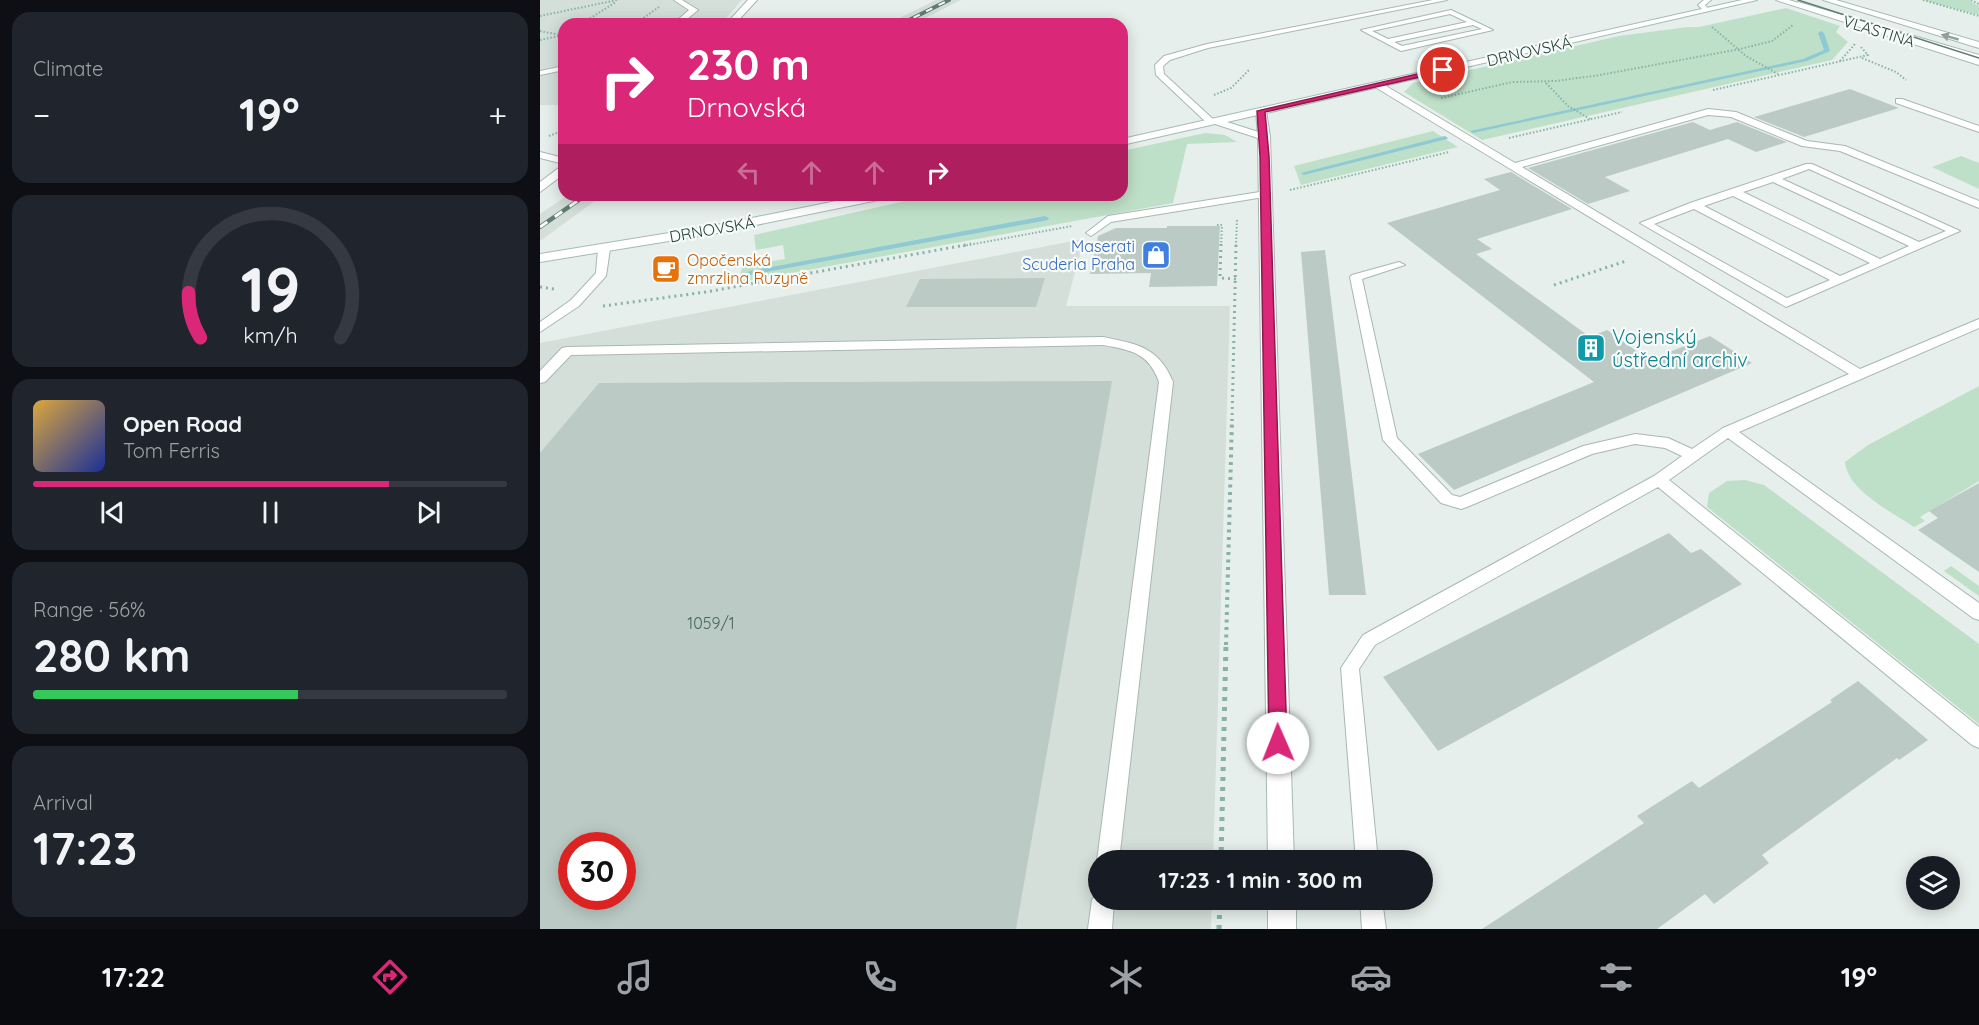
<!DOCTYPE html>
<html lang="en">
<head>
<meta charset="utf-8">
<style>
	body { margin:0; font-family:Quicksand,sans-serif; background:#20242c; color:#f1f3f6; height:100vh; display:flex; flex-direction:column; font-size:22px; white-space:nowrap }
	* { box-sizing:border-box; margin:0 }
	p { font-size:20px; color:#9ea1a6 }
	.icon { flex:none; width:33px; height:33px; fill:none; stroke:currentColor; stroke-width:2; stroke-linecap:round; stroke-linejoin:round }
	.map { position:relative; flex:1; overflow:hidden }
	.sheet { display:flex; flex-direction:column; gap:12px; padding:12px; background:#0d0f14; width:540px }
	.sheet>* { flex:none }
	.top-card { position:absolute; left:18px; top:18px; width:570px; height:183px; border-radius:18px; box-shadow:0 3px 15px #0003; background:#db2777; color:#fff; overflow:hidden }
	.controls { position:absolute; left:1366px; top:856px; display:grid; gap:12px }
	.controls a { display:grid; place-items:center; width:54px; height:54px; border-radius:50%; background:#171b24; box-shadow:0 3px 15px #0003; font-size:30px }
	.speed { position:absolute; left:18px; top:832px; display:flex; gap:12px; font-size:30px; font-weight:700; text-align:center }
	.speed>* { display:grid; place-content:center; width:78px; height:78px; border-radius:50%; background:#171b24; box-shadow:0 3px 15px #0003; line-height:1 }
	.speed .limit { border:9px solid #d22; background:#fff; color:#111 }
	.pin { position:absolute; display:grid; place-items:center; width:51px; height:51px; color:#fff; margin:-26px; border:3px solid #fff; border-radius:50%; box-shadow:0 2px 6px #0007 }
	.me { position:absolute; width:66px; margin:-33px; rotate:359deg; stroke-linejoin:round; filter:drop-shadow(0 0 4px #0008) }
	.turn { display:flex; align-items:center; gap:21px; height:126px; padding:0 30px; font-size:27px }
	.turn .icon { width:78px; height:78px; stroke-width:2.5 }
	.turn b { display:block; font-size:42px; line-height:51px }
	.lanes { display:flex; align-items:center; height:57px; padding:0 30px; background:#0003; justify-content:center; gap:30px; direction:ltr }
	.lanes .off { opacity:.35 }
	.big { font-size:45px; font-weight:700; line-height:1.1 }
	.sheet .widget { flex:1; display:flex; flex-direction:column; justify-content:center; gap:9px; min-width:0; padding:0 21px; border-radius:18px; background:#20242c }
	.sheet .dial { align-items:center; gap:0 }
	.dial svg { height:156px; overflow:visible; fill:none; stroke:#363941; stroke-width:7; stroke-linecap:round; text-anchor:middle }
	.dial text { fill:#f1f3f6; stroke:none }
	.song { display:flex; align-items:center; gap:18px }
	.cover { width:72px; height:72px; border-radius:9px; background:linear-gradient(135deg,hsl(40 70% 55%),hsl(230 70% 35%)) }
	.played { height:6px; border-radius:3px; background:linear-gradient(90deg,#db2777 75%,#363941 75%) }
	.keys { display:flex; justify-content:space-around; direction:ltr }
	.heat { display:flex; justify-content:space-between; align-items:center; font-size:33px; direction:ltr }
	.charge { height:9px; border-radius:4px; background:linear-gradient(90deg,#34c759 56%,#363941 0) }
	.trip { position:absolute; left:548px; top:850px; width:345px; height:60px; border-radius:30px; background:#171b24; box-shadow:0 3px 15px #0003; font-weight:700; line-height:60px; text-align:center }
	.tab-bar { display:flex; height:96px; justify-content:space-around; align-items:center; background:#090b0e; color:#9ea1a6 }
	.tab-bar .icon { width:42px; height:42px }
	.tab-bar .on { color:#db2777 }
	.tab-bar b { font-size:27px; color:#f1f3f6 }
	main { display:flex; flex:1; min-height:0 }
	.map>svg:first-child { display:block }
	.built { fill:#d4dfda; fill-rule:evenodd }
	.green { fill:#bfe0c8 }
	.lines { fill:none; stroke-linecap:round; stroke-linejoin:round }
	.stream { fill:#8ec9d4; fill-rule:evenodd }
	.building { fill:#bbcac4; fill-rule:evenodd }
	.lane-casing { stroke:#a8b8b2; stroke-width:2 }
	.street-casing { stroke:#a8b8b2; stroke-width:2 }
	.secondary-casing { stroke:#a4bbb3; stroke-width:2 }
	.path-far3 { stroke:#86b3a5; stroke-width:2; stroke-dasharray:1.5 2; stroke-linecap:butt }
	.path-far2 { stroke:#86b3a5; stroke-width:3; stroke-dasharray:2 4; stroke-linecap:butt }
	.path-far1 { stroke:#86b3a5; stroke-width:4; stroke-dasharray:3 4.5; stroke-linecap:butt }
	.path { stroke:#86b3a5; stroke-width:5; stroke-dasharray:4 6; stroke-linecap:butt }
	.lane { fill:#fff; fill-rule:evenodd }
	.street { fill:#fff; fill-rule:evenodd }
	.secondary { fill:#fff; fill-rule:evenodd }
	.tram { stroke:#5f7d75; stroke-width:1.5 }
	.rail-far1-casing { stroke:#5f7d75; stroke-width:4 }
	.rail-casing { stroke:#5f7d75; stroke-width:4.5 }
	.rail-far1 { stroke:#f7fbf9; stroke-width:2; stroke-dasharray:7; stroke-linecap:butt }
	.rail { stroke:#f7fbf9; stroke-width:3; stroke-dasharray:9; stroke-linecap:butt }
	.oneway { fill:#92a09c }
	.route { fill:#db2777; stroke:#8e194d; stroke-width:1.5 }
	.labels { text-anchor:middle; dominant-baseline:central; stroke-width:4.5; stroke-linejoin:round; paint-order:stroke }
	.far-street-label { font-size:16px; fill:#24423a; stroke:#f7fbf9 }
	.far-shop-label { font-size:16px; fill:#366cbe; stroke:#f7fbf9; text-anchor:end }
	.far-food-label { font-size:16px; fill:#c56008; stroke:#f7fbf9; text-anchor:start }
	.number-label { font-size:16px; fill:#4a645c }
	.culture-label { font-size:20px; fill:#0d838f; stroke:#f7fbf9; text-anchor:start }
</style>
</head>
<body>
<main>
<section class="sheet">
<div class="widget"><p>Climate</p>
<div class="heat"><a>−</a><b class="big">19°</b><a>+</a></div>
</div>
<div class="widget dial"><svg viewBox="0 0 100 80">
<path d="M14 69A42 42 0 1 1 86 69"/>
<path d="M14 69A42 42 0 0 1 8 46" stroke="#db2777"/>
<text x="50" y="56" font-size="32" font-weight="700">19</text>
<text x="50" y="72" font-size="11">km/h</text>
</svg></div>
<div class="widget">
<div class="song"><i class="cover"></i><div><b>Open Road</b><p>Tom Ferris</p></div></div>
<div class="played"></div>
<div class="keys"><svg class="icon" aria-label="previous" viewBox="0 0 24 24"><path d="M18 5L8 12l10 7zM5 5v14"/></svg><svg class="icon" aria-label="pause" viewBox="0 0 24 24"><path d="M8 5v14M16 5v14"/></svg><svg class="icon" aria-label="next" viewBox="0 0 24 24"><path d="M6 5l10 7-10 7zM19 5v14"/></svg></div>
</div>
<div class="widget"><p>Range · 56%</p><b class="big">280 km</b><div class="charge"></div></div>
<div class="widget"><p>Arrival</p><b class="big">17:23</b></div>
</section>
<div class="map">
<svg width="1439" height="929" viewBox="0 0 1439 929">
	<rect width="100%" height="100%" fill="#e6efeb"/>
	<path class="built" d="M 0,0 L 202,0 L 181,24 L 24,24 L 24,105 L 0,105 Z
		M 396,0 L 421,0 L 374,24 L 347,24 Z
		M 28,195 L 63,195 L 0,241 L 0,214 Z
		M 544,239 L 526,306 L 690,306 L 673,861 L 558,861 L 558,900 L 672,900 L 671,929 L 0,929 L 0,343 ZM 32,846 L 82,846 L 82,897 L 32,897 Z"/>
	<path class="green" d="M 1383,0 L 1429,0 L 1439,6 L 1439,15 Z
		M 1246,8 L 1300,26 L 1296,32 L 1308,42 L 1292,60 L 942,140 L 864,92 L 873,83 L 1079,36 L 1148,27 L 1159,27 Z
		M 893,131 L 918,147 L 761,185 L 754,166 Z
		M 665,133 L 685,135 L 697,142 L 647,144 L 633,203 L 197,283 L 203,266 L 245,259 L 243,245 L 216,250 L 214,235 L 392,195 L 582,195 L 582,151 Z
		M 1421,156 L 1439,163 L 1439,189 L 1392,167 Z
		M 1439,386 L 1439,481 L 1380,517 L 1385,521 L 1374,527 C 1352,512 1307,490 1305,462 L 1328,445 Z
		M 1205,480 L 1224,485 L 1439,644 L 1439,724 L 1167,507 L 1169,493 L 1187,481 Z
		M 1411,566 L 1439,586 L 1439,596 L 1404,571 Z"/>
	<g class="lines">
		<path class="stream" d="M 1281,31 L 1284,33 L 1290,51 L 1267,61 L 933,133 L 930,131 L 1263,59 L 1284,50 L 1278,33 Z
			M 905,136 L 908,138 L 907,139 L 764,175 L 761,173 Z
			M 505,216 L 509,218 L 508,220 L 210,275 L 206,273 L 210,271 Z"/>
	</g>
	<path class="building" d="M 1310,89 L 1359,108 L 1264,137 L 1214,117 Z
		M 1153,122 L 1170,130 L 1197,122 L 1247,142 L 1216,152 L 1188,139 L 1065,177 L 1090,191 L 1048,204 L 988,168 Z
		M 971,172 L 1032,209 L 937,239 L 952,249 L 936,254 L 1050,337 L 1067,330 L 1109,360 L 1170,336 L 1212,363 L 914,490 L 878,454 L 1054,382 L 847,223 L 960,190 L 944,179 Z
		M 627,226 L 680,226 L 677,286 L 609,287 L 611,273 L 550,274 L 558,236 L 576,228 L 627,228 Z
		M 785,250 L 800,374 L 826,595 L 789,595 L 761,252 Z
		M 505,278 L 496,307 L 366,307 L 380,279 Z
		M 572,381 L 476,929 L 0,929 L 0,453 L 59,383 ZM 32,846 L 82,846 L 82,897 L 32,897 Z
		M 1439,483 L 1439,572 L 1378,530 L 1398,518 L 1389,511 Z
		M 1129,533 L 1151,553 L 1161,549 L 1202,584 L 898,751 L 843,677 Z
		M 1318,681 L 1388,740 L 1359,760 L 1357,758 L 1222,855 L 1229,863 L 1174,904 L 1165,894 L 1117,929 L 942,929 L 1104,823 L 1097,816 L 1152,781 L 1159,788 L 1292,702 L 1290,700 Z"/>
	<g class="lines">
		<g class="lane-casing">
			<path id="lane" d="M 134,0 L 142,0 L 158,10 L 141,24 L 133,24 L 149,10 Z
				M 893,0 L 907,0 L 668,48 L 630,60 L 623,66 L 624,74 L 674,120 L 674,124 L 668,124 L 616,75 L 615,65 L 624,56 L 667,44 Z
				M 1164,0 L 1171,0 L 1165,5 L 1169,10 L 1165,12 L 1158,5 Z
				M 1258,2 L 1439,55 L 1439,60 L 1256,5 Z
				M 911,10 L 953,30 L 861,51 L 821,30 ZM 910,14 L 927,22 L 848,39 L 832,31 ZM 933,25 L 942,29 L 862,46 L 854,42 Z
				M 24,66 L 24,70 L 0,75 L 0,71 Z
				M 835,83 L 841,83 L 975,163 L 1168,109 L 1196,112 L 1267,141 L 1305,146 L 1439,201 L 1439,208 L 1300,151 L 1262,146 L 1191,117 L 1168,115 L 982,167 L 1320,369 L 1439,319 L 1439,328 L 1199,432 L 1439,603 L 1439,620 L 1433,618 L 1188,438 L 1129,480 L 1439,727 L 1439,748 L 1432,745 L 1118,487 L 835,645 L 819,669 L 838,861 L 816,861 L 801,668 L 823,635 L 1114,476 L 1142,456 L 1125,448 L 1095,444 L 1052,454 L 927,507 L 921,509 L 901,503 L 843,440 L 810,277 L 812,275 L 859,262 L 865,265 L 822,279 L 857,438 L 912,495 L 920,497 L 1043,446 L 1095,434 L 1128,438 L 1152,449 L 1183,428 L 1309,374 L 835,87 Z
				M 1356,99 L 1362,99 L 1439,126 L 1439,132 L 1356,103 Z
				M 1266,164 L 1272,164 L 1420,231 L 1246,307 L 1100,223 L 1150,203 ZM 1269,169 L 1406,231 L 1379,242 L 1242,179 ZM 1233,182 L 1369,246 L 1340,259 L 1203,192 ZM 1193,196 L 1330,263 L 1300,276 L 1164,206 ZM 1154,209 L 1290,280 L 1247,298 L 1114,224 Z
				M 726,191 L 730,192 L 730,196 L 571,222 L 551,236 L 546,233 L 568,216 Z
				M 64,246 L 70,249 L 66,276 L 39,306 L 0,332 L 0,322 L 31,300 L 56,273 L 58,249 Z
				M 563,337 C 597,344 619,347 633,382 L 579,861 L 558,861 L 558,863 L 557,861 L 619,382 C 609,353 591,350 563,345 L 31,355 L 5,382 L 0,383 L 0,371 L 22,348 L 27,347 Z
				M 558,891 L 558,900 L 574,900 L 572,929 L 548,929 L 552,900 Z
				M 820,900 L 842,900 L 846,929 L 822,929 Z"/>
		</g>
		<g class="street-casing">
			<path id="street" d="M 208,0 L 217,0 L 195,24 L 186,24 Z
				M 721,108 L 726,111 L 730,137 L 754,861 L 728,861 L 718,137 L 716,111 Z
				M 0,152 L 24,158 L 24,174 L 0,192 L 0,182 L 24,164 L 0,158 Z
				M 728,900 L 756,900 L 756,929 L 728,929 Z"/>
		</g>
		<g class="secondary-casing">
			<path id="secondary" d="M 1202,0 L 1217,0 L 687,122 L 728,135 L 728,139 L 724,140 L 675,124 L 582,145 L 582,139 Z
				M 1236,0 L 1249,0 L 1439,59 L 1439,65 Z
				M 1283,0 L 1296,0 L 1439,42 L 1439,48 Z
				M 326,195 L 349,195 L 343,199 L 172,234 L 0,262 L 0,254 L 172,226 Z"/>
		</g>
		<path class="path-far3" d="M 1383,0 L 1439,16
			M 1431,0 L 1439,4
			M 0,16 L 77,0
			M 41,24 L 76,2
			M 95,24 L 119,7
			M 1172,27 L 1206,56 L 1238,74
			M 0,31 L 20,35
			M 0,40 L 24,35
			M 1322,58 L 1356,72 L 1366,80
			M 1300,61 L 1315,44
			M 973,82 L 1016,81 L 1060,75 L 1200,49 L 1232,41 L 1253,25
			M 1006,83 L 1028,106 L 1050,119
			M 1173,90 L 1328,55 L 1320,46
			M 674,95 L 691,88 L 709,70
			M 901,98 L 973,82
			M 9,136 L 24,130
			M 969,138 L 1082,112
			M 750,190 L 909,152
			M 677,225 L 682,225 L 681,246
			M 423,246 L 532,226
			M 696,246 L 697,219"/>
		<path class="path-far2" d="M 681,244 L 680,278 L 696,279
			M 1014,285 L 1086,261
			M 0,287 L 14,289
			M 63,306 L 166,292 L 431,244
			M 692,421 L 696,244"/>
		<path class="path-far1" d="M 686,645 L 692,419"/>
		<path class="path" d="M 681,861 L 686,643
			M 679,929 L 680,900"/>
		<use href="#lane" class="lane"/>
		<use href="#street" class="street"/>
		<use href="#secondary" class="secondary"/>
		<path class="tram" d="M 1258,0 L 1439,58"/>
		<g class="rail-far1-casing">
			<path id="rail-far1" d="M 361,24 L 409,0"/>
		</g>
		<g class="rail-casing">
			<path id="rail" d="M 0,227 L 46,195"/>
		</g>
		<use href="#rail-far1" class="rail-far1"/>
		<use href="#rail" class="rail"/>
	</g>
	<defs><path id="oneway-solid" d="M-6-.8H1V-3.2L6.5 0L1 3.2V.8H-6Z" transform="scale(1.5)"/></defs>
	<use class="oneway" href="#oneway-solid" transform="translate(1410 37) rotate(-164)"/>
	<path class="route" d="M 903,68 L 906,71 L 725,112 L 729,156 L 747,743 L 745,749 L 738,752 L 732,749 L 729,743 L 720,156 L 717,111 Z"/>
	<defs>
		<g id="shop-square" transform="scale(1.5)"><rect x="-9" y="-9" width="18" height="18" rx="4" fill="#3f7fe0" stroke="#f7fbf9"/><path d="M-5-2.5h2.3a2.7 3.5 0 0 1 5.4 0H5L5.5 6h-11ZM-1.5-2.5h3a1.5 2.3 0 0 0-3 0Z" fill="#fff"/></g>
		<g id="cafe-square" transform="scale(1.5)"><rect x="-9" y="-9" width="18" height="18" rx="4" fill="#e8710a" stroke="#f7fbf9"/><path d="M-5.5-4.5H6V0H3Q3 3.5 0 3.5H-2.5Q-5.5 3.5-5.5 0ZM3-3.2v2h1.7v-2ZM-6 4.5H4V6H-6Z" fill="#fff"/></g>
		<g id="building-square" transform="scale(1.5)"><rect x="-9" y="-9" width="18" height="18" rx="4" fill="#0f9aa8" stroke="#f7fbf9"/><path d="M-4-6H4V6H1V3H-1V6H-4ZM-2.5-4.3h1.7v1.8h-1.7ZM.8-4.3h1.7v1.8H.8ZM-2.5-1h1.7V.8h-1.7ZM.8-1h1.7V.8H.8Z" fill="#fff"/></g>
	</defs>
	<g fill-rule="evenodd">
		<use href="#shop-square" x="616" y="255"/>
		<use href="#cafe-square" x="126" y="269"/>
		<use href="#building-square" x="1051" y="348"/>
	</g>
	<g class="labels">
		<g class="far-street-label">
			<text transform="translate(1339 31) rotate(17)">VLASTINA</text>
			<text transform="translate(989 51) rotate(-13)">DRNOVSKÁ</text>
			<text transform="translate(172 229) rotate(-10)">DRNOVSKÁ</text>
		</g>
		<g class="far-shop-label">
			<text x="595" y="246">Maserati<tspan x="595" dy="18">Scuderia Praha</tspan></text>
		</g>
		<g class="far-food-label">
			<text x="147" y="260">Opočenská<tspan x="147" dy="18">zmrzlina Ruzyně</tspan></text>
		</g>
		<g class="number-label">
			<text x="171" y="623">1059/1</text>
		</g>
		<g class="culture-label">
			<text x="1072" y="336">Vojenský<tspan x="1072" dy="23">ústřední archiv</tspan></text>
		</g>
	</g>
</svg>
<div class="controls">
<a><svg class="icon" aria-label="layers" viewBox="0 0 24 24"><path d="M12 4l9 5-9 5-9-5zM3 14l9 5 9-5"/></svg></a>
</div>
<div class="speed"><div class="limit">30</div></div>
<div class="pin" style="left:903px;top:70px;background:#d93025"><svg class="icon" aria-label="arrive" viewBox="0 0 24 24"><path d="M6 21V4h12l-3 4 3 4H6"/></svg></div>
<svg class="me" style="left:738px;top:743px" viewBox="-20 -20 40 40"><circle r="19" fill="#fff"/><path d="M0-13L10 11 0 6-10 11z" fill="#db2777"/></svg>
<div class="trip">17:23 · 1 min · 300 m</div>
<div class="top-card">
<div class="turn"><svg class="icon" aria-label="right" viewBox="0 0 24 24"><path d="M7 20v-9h11M14 6l5 5-5 5"/></svg><div><b>230 m</b>Drnovská</div></div>
<div class="lanes"><svg class="icon off" aria-label="left" viewBox="0 0 24 24"><path d="M17 20v-9H6M10 6l-5 5 5 5"/></svg><svg class="icon off" aria-label="ahead" viewBox="0 0 24 24"><path d="M12 20V5M6 11l6-6 6 6"/></svg><svg class="icon off" aria-label="ahead" viewBox="0 0 24 24"><path d="M12 20V5M6 11l6-6 6 6"/></svg><svg class="icon" aria-label="right" viewBox="0 0 24 24"><path d="M7 20v-9h11M14 6l5 5-5 5"/></svg></div>
</div>
</div>
</main>
<nav class="tab-bar">
<b>17:22</b>
<svg class="icon on" aria-label="directions" viewBox="0 0 24 24"><path d="M12 3l9 9-9 9-9-9zM9 14v-3h6M13 9l2 2-2 2"/></svg>
<svg class="icon" aria-label="music" viewBox="0 0 24 24"><path d="M9 18V5l10-2v13"/><circle cx="6" cy="18" r="3"/><circle cx="16" cy="16" r="3"/></svg>
<svg class="icon" aria-label="phone" viewBox="0 0 24 24"><path d="M5 4h4l2 5-3 2q2 4 5 5l2-3 5 2v4C11 20 4 13 5 4z"/></svg>
<svg class="icon" aria-label="climate" viewBox="0 0 24 24"><path d="M12 3v18M4 7l16 10M4 17L20 7"/></svg>
<svg class="icon" aria-label="car" viewBox="0 0 24 24"><path d="M5 17H2v-5l4-1 3-4h7l3 4 3 1v5h-3M9 17h6M6 11h13"/><circle cx="7" cy="17" r="2"/><circle cx="17" cy="17" r="2"/></svg>
<svg class="icon" aria-label="filters" viewBox="0 0 24 24"><path d="M4 7h16M4 17h16"/><circle cx="9" cy="7" r="2"/><circle cx="15" cy="17" r="2"/></svg>
<b>19°</b>
</nav>
</body>
</html>
